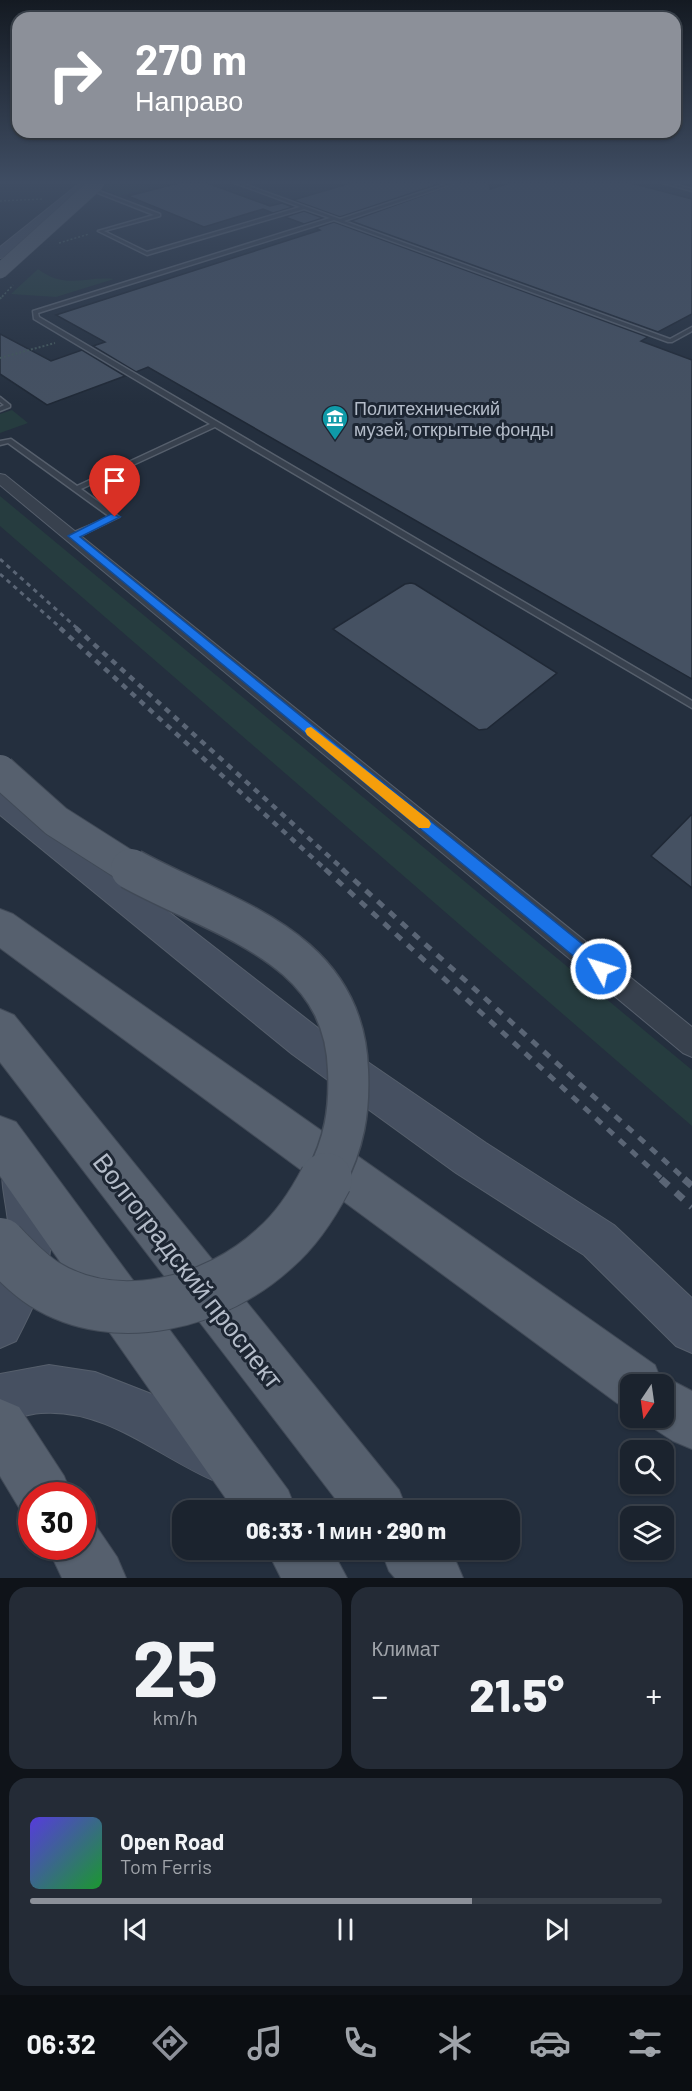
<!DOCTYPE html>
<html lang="ru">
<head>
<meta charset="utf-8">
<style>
	body { margin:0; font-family:Barlow,sans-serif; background:#242b36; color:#f1f3f6; height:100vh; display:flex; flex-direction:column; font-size:22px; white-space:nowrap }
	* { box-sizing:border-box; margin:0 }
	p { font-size:20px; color:#a0a4aa }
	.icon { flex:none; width:33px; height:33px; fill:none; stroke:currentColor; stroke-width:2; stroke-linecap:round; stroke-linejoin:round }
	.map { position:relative; height:1578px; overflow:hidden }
	.drawer { display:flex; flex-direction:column; gap:9px; padding:9px; background:#0f1319; flex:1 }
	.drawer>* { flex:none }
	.top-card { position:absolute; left:12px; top:12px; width:669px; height:126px; border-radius:18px; box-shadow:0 2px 4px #0004,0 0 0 2px #39404a; background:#8c9099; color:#fff; overflow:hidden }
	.needle { width:39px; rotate:193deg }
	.buttons { position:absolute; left:620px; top:1374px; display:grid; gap:12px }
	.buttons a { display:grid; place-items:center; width:54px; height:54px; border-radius:12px; background:#1b232e; box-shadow:0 2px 4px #0004,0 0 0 2px #39404a; font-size:30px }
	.speed { position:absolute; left:18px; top:1482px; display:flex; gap:12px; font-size:30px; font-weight:700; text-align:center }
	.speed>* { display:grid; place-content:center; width:78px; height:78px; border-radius:50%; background:#1b232e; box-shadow:0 2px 4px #0004,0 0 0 2px #39404a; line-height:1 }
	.speed .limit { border:9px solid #d22; background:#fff; color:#111 }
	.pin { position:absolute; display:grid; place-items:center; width:51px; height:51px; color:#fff; margin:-62px -26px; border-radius:50% 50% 50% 0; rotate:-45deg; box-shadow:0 0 6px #0007 }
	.pin .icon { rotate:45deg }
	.me { position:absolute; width:66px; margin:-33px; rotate:309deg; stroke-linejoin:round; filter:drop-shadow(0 0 4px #0008) }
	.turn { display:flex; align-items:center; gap:21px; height:126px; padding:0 24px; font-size:27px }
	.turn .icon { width:78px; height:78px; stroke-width:2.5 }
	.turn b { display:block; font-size:42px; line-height:51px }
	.big { font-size:45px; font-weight:800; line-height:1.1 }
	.drawer .card { flex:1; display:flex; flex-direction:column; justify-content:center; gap:9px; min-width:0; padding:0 21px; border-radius:18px; background:#242b36 }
	.drawer .dial { align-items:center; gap:0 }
	.dial b { font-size:78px; line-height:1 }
	.song { display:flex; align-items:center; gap:18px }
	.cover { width:72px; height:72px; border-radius:9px; background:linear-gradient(135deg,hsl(250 70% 55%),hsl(130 70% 35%)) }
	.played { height:6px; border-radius:3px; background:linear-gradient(90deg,#8c9099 70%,#39404a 70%) }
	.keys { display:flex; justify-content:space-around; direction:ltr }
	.heat { display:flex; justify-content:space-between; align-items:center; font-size:33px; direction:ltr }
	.drawer .tiles { flex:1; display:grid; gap:9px; grid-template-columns:1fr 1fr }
	.card:last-child { grid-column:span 2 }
	.trip { position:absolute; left:172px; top:1500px; width:348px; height:60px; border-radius:18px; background:#1b232e; box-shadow:0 2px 4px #0004,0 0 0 2px #39404a; font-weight:800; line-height:60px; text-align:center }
	.dock { display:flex; height:96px; justify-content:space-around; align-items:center; background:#0b0e12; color:#a0a4aa }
	.dock .icon { width:42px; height:42px }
	.dock .current { color:#8c9099 }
	.dock b { font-size:27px; color:#f1f3f6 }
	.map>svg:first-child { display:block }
	.green { fill:#263c3f }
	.building { fill:#455162; stroke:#1f2835; stroke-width:1.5 }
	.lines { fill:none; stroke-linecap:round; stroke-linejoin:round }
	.lane-casing { stroke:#565f6c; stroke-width:3 }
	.street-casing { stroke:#565f6c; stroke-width:2 }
	.secondary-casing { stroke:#565f6c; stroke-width:2 }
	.primary-casing { stroke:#414a57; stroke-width:2 }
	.path-far1 { stroke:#44595c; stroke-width:1.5; stroke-dasharray:2 2; stroke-linecap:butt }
	.path { stroke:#44595c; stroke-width:2; stroke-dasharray:2 2; stroke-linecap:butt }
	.lane { fill:#38414e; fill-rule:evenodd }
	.street { fill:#38414e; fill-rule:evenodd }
	.secondary { fill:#465061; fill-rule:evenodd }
	.primary { fill:#56606e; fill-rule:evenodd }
	.rail-far3 { stroke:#5a6575; stroke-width:3; stroke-dasharray:4.5 4.5; stroke-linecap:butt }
	.rail-far2 { stroke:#5a6575; stroke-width:4.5; stroke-dasharray:6 6; stroke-linecap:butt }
	.rail-far1 { stroke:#5a6575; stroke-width:5; stroke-dasharray:8 8; stroke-linecap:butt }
	.rail { stroke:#5a6575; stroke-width:7; stroke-dasharray:10 10; stroke-linecap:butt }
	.primary-bridge-far3-casing { stroke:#414a57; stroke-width:16; stroke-linecap:butt }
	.primary-bridge-far2-casing { stroke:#414a57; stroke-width:34; stroke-linecap:butt }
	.primary-bridge-far1-casing { stroke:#414a57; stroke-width:43; stroke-linecap:butt }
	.primary-bridge-casing { stroke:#414a57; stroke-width:54; stroke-linecap:butt }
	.primary-bridge-far3 { stroke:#56606e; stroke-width:15 }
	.primary-bridge-far2 { stroke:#56606e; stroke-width:32 }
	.primary-bridge-far1 { stroke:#56606e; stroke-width:40 }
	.primary-bridge { stroke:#56606e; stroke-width:52 }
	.route { fill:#1a73e8; stroke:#114b97; stroke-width:1.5 }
	.slow { fill:#f59e0b }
	.labels { text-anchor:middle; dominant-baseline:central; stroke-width:6; stroke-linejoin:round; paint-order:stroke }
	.far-poi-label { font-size:18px; fill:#b4bcc9; stroke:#1d2633; text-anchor:start }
	.near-street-label { font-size:26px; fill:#b4bcc9; stroke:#1d2633 }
</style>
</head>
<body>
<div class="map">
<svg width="692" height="1578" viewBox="0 0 692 1578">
	<rect width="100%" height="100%" fill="#242f3e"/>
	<path class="green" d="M 107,183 L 136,183 L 149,188 L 120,196 L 102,189 Z
		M 38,269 C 66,290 84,276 114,279 L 56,297 L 11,294 Z
		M 12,410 L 28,423 L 0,433 L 0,414 Z
		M 0,496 L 692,1070 L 692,1126 L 0,526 Z"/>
	<path class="building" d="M 179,183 L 207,183 L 270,206 L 282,203 L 293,207 L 273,213 L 263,209 L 204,227 L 128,196 Z
		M 351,183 L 442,183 L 340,217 L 293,200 Z
		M 457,183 L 489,183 L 490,189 L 509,183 L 631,183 L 692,199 L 692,314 L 658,332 L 351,221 Z
		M 304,211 L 323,218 L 304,224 L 285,217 Z
		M 334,222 L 648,337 L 641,341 L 692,360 L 692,679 L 148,367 L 136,372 L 93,346 L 105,342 L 56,315 L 320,230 L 316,228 Z
		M 0,334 L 51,361 L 82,350 L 125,376 L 47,405 L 0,374 Z
		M 411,583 L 415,584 L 557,673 L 487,729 L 479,730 L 333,629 L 405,584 Z
		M 692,814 L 692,888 L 651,856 Z"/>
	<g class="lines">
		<g class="lane-casing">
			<path id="lane" d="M 235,183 L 241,183 L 340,219 L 449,183 L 455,183 L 344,221 L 670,339 L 692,327 L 692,331 L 672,342 L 668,342 L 334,220 L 38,313 L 39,317 L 692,701 L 692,708 L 215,427 L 81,489 L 119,517 L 76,538 L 70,538 L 70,534 L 110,517 L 8,443 L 0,445 L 0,441 L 11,439 L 77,486 L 210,424 L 34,319 L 33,311 L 330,218 L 304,209 L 147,255 L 98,231 L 154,215 L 83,187 L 86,186 L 160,214 L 160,216 L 104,231 L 147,252 L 300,207 Z
				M 663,183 L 670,183 L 692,189 L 692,191 Z
				M 0,397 L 10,405 L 10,407 L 0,411 L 0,407 L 4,405 L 0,402 Z"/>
		</g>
		<g class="street-casing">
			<path id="street" d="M 0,474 L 5,475 L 692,1027 L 692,1057 L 683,1053 L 0,485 Z"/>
		</g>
		<g class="secondary-casing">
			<path id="secondary" d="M 80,183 L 93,183 L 5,257 L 0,258 L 0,247 Z
				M 0,786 L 11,789 L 318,1028 L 486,1143 L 614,1225 L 692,1298 L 692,1353 L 676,1346 L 584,1255 L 456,1173 L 292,1054 L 0,815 Z
				M 18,1156 L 33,1162 C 64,1237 52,1272 16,1341 L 0,1348 C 0,1325 0,1300 0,1277 C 2,1258 10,1242 8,1222 C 6,1201 0,1183 3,1162 Z
				M 49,1365 L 95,1372 L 154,1395 L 235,1439 L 242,1457 L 235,1475 L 217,1482 C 159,1458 108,1408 41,1413 C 27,1414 14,1419 0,1422 L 0,1374 Z"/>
		</g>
		<g class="primary-casing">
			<path id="primary" d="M 0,909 L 13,914 L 655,1365 L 660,1378 L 663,1376 L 692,1391 L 692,1449 L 673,1441 L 644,1422 L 642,1418 L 663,1418 L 663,1384 L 630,1384 L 630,1408 L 617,1403 L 0,948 Z
				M 0,1009 L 14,1015 L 399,1490 L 407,1510 L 344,1510 L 0,1062 Z
				M 0,1116 L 16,1122 L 288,1490 L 296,1510 L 234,1510 L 0,1176 Z
				M 0,1399 L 19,1407 L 64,1476 L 72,1496 L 32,1496 L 32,1519 L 24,1516 L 0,1476 Z
				M 82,1520 L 96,1526 L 117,1557 L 126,1578 L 62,1578 L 47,1546 L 82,1546 Z
				M 267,1550 L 332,1550 L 347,1578 L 281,1578 Z
				M 381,1550 L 447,1550 L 454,1557 L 463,1578 L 395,1578 L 389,1571 Z"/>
		</g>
		<path class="path-far1" d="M 0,201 L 44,199
			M 59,243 L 89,234
			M 2,297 L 13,285"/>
		<path class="path" d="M 0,299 L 3,295
			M 0,358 L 55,343"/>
		<use href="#lane" class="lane"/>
		<use href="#street" class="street"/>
		<use href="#secondary" class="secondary"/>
		<use href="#primary" class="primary"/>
		<path class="rail-far3" d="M 0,559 L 78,629
			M 0,574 L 62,629"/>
		<path class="rail-far2" d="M 60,628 L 326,870
			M 76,628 L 344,870"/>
		<path class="rail-far1" d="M 325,869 L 663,1180
			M 342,869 L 686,1180"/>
		<path class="rail" d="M 661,1179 L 692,1207
			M 684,1179 L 692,1186"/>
		<g class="primary-bridge-far3-casing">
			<path id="primary-bridge-far3" d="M 0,271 L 97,183"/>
		</g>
		<g class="primary-bridge-far2-casing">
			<path id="primary-bridge-far2" d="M 0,771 L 56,821 L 133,870"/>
		</g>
		<g class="primary-bridge-far1-casing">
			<path id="primary-bridge-far1" d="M 131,869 C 221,919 344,944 348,1070 C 350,1111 344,1144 325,1180"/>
		</g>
		<g class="primary-bridge-casing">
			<path id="primary-bridge" d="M 0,1244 C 13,1258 27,1273 44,1284 C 116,1329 216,1303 275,1248 C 297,1229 313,1204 326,1179"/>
		</g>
		<use href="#primary-bridge-far3" class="primary-bridge-far3"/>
		<use href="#primary-bridge-far2" class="primary-bridge-far2"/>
		<use href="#primary-bridge-far1" class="primary-bridge-far1"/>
		<use href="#primary-bridge" class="primary-bridge"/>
	</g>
	<linearGradient id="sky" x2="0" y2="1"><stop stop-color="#141a22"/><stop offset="0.45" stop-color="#3f4d63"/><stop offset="1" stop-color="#3f4d63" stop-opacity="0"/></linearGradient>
	<rect width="692" height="404" fill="url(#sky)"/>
	<path class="route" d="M 111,514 L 120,517 L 80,537 L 607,964 L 609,969 L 607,974 L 601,976 L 595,974 L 68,536 Z"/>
	<path class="slow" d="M 311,727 L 429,820 L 431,824 L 429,828 L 419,828 L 307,735 L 305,731 L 307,728 Z"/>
	<defs>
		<g id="museum-pin" transform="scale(1.35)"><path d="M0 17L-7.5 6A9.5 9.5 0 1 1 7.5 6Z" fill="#0f9aa8" stroke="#1d2633"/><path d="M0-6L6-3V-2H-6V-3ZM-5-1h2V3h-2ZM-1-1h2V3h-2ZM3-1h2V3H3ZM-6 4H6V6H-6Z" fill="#fff"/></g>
	</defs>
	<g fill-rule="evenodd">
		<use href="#museum-pin" x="335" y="418"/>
	</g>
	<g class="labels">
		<g class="far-poi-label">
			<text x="354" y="408">Политехнический<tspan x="354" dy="21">музей, открытые фонды</tspan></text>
		</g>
		<g class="near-street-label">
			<text transform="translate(189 1270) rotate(52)">Волгоградский проспект</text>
		</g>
	</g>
</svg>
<div class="buttons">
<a><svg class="needle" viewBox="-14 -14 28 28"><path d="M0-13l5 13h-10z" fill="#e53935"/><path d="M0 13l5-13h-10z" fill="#a0a4aa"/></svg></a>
<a><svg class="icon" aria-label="search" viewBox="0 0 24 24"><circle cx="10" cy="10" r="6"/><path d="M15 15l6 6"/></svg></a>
<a><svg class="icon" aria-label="layers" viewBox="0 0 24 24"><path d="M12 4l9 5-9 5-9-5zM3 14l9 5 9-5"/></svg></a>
</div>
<div class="speed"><div class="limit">30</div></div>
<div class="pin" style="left:115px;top:517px;background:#d93025"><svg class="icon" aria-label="arrive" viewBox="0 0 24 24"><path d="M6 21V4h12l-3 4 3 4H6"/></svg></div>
<svg class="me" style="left:601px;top:969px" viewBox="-20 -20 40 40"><circle r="17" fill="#1a73e8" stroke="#fff" stroke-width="3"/><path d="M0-11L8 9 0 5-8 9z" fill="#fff"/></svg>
<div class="trip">06:33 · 1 мин · 290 m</div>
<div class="top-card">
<div class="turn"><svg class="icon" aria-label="right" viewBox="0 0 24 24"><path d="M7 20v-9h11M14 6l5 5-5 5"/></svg><div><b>270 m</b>Направо</div></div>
</div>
</div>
<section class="drawer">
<div class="tiles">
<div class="card dial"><b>25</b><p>km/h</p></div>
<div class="card"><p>Климат</p>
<div class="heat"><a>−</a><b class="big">21.5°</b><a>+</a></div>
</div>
<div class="card">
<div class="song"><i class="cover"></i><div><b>Open Road</b><p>Tom Ferris</p></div></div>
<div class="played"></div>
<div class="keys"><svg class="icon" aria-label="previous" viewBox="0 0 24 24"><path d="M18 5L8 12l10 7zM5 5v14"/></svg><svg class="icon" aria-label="pause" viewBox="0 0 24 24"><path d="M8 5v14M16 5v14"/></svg><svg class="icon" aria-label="next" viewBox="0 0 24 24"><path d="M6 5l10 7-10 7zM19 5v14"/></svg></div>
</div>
</div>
</section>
<nav class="dock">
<b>06:32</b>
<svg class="icon current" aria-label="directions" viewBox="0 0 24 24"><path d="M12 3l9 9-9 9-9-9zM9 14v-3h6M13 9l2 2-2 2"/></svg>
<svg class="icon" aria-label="music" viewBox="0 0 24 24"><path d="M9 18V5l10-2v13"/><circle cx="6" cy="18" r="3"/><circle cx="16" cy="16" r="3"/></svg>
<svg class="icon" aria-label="phone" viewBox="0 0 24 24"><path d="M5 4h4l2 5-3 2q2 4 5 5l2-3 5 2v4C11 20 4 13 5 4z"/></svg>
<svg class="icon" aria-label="climate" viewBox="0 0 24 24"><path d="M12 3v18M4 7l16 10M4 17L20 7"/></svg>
<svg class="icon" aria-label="car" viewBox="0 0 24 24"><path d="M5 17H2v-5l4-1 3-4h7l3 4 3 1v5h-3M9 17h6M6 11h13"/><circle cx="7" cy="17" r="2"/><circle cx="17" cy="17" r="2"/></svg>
<svg class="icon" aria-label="filters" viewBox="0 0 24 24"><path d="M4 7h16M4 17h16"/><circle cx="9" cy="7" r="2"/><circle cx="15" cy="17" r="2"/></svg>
</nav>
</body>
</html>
